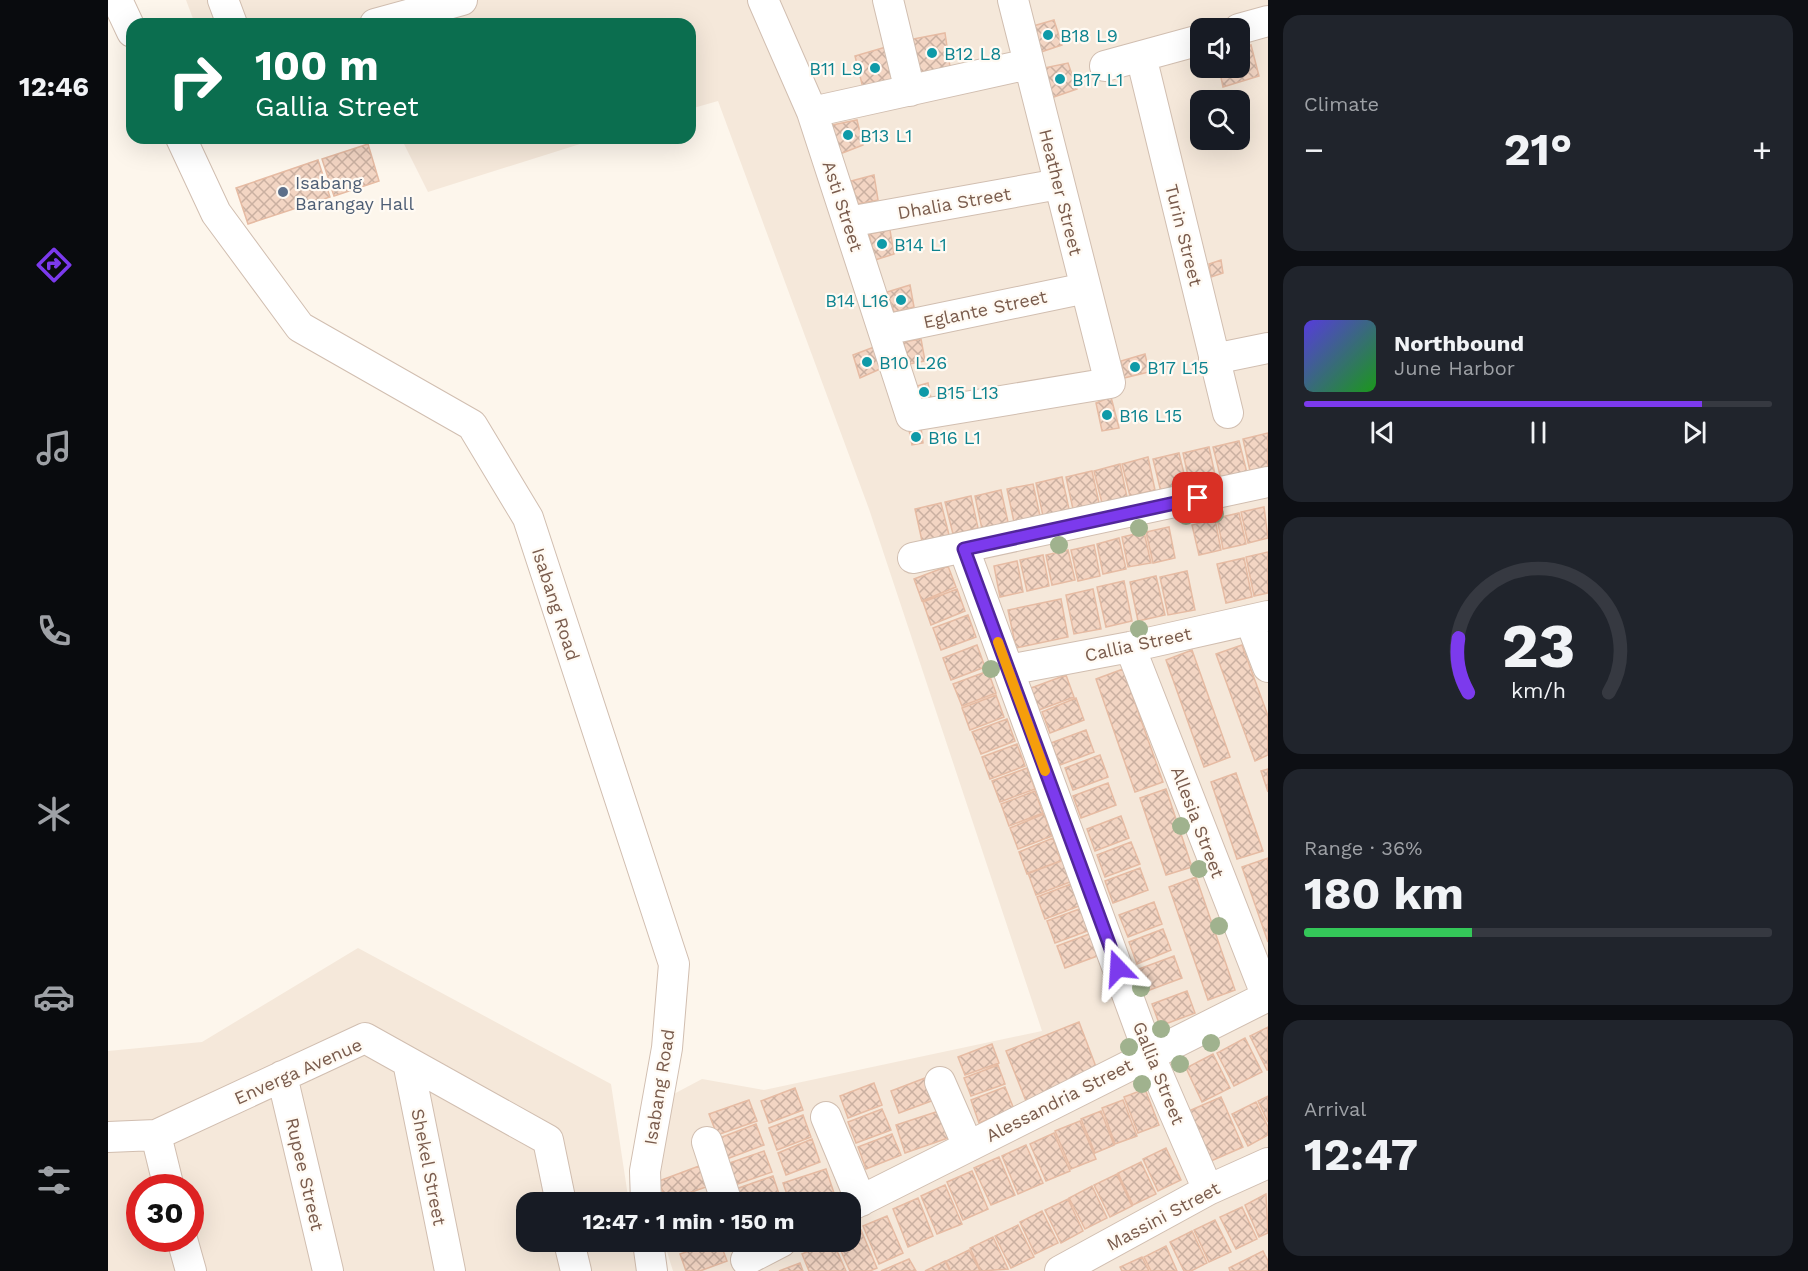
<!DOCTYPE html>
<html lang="en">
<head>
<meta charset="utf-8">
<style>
	body { margin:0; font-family:"Work Sans",sans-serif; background:#20242c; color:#f1f3f6; height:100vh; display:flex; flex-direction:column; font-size:22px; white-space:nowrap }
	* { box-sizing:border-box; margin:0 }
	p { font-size:20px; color:#9ea1a6 }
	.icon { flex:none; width:33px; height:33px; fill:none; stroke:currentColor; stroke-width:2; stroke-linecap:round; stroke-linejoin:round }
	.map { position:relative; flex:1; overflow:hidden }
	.panel { display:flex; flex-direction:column; gap:15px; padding:15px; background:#0d0f14; width:540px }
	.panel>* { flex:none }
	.guide { position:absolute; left:18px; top:18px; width:570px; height:126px; border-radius:18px; box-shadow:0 6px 24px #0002; background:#0b6e4f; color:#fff; overflow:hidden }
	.fabs { position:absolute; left:1082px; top:18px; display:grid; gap:12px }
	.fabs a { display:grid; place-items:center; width:60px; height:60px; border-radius:12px; background:#171b24; box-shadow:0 6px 24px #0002; font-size:30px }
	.speed { position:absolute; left:18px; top:1174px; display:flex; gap:12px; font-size:30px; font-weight:700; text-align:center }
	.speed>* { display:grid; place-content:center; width:78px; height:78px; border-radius:50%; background:#171b24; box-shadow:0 6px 24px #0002; line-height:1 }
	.speed .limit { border:9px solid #d22; background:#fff; color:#111 }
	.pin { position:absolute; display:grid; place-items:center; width:51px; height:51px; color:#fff; margin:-26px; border-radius:12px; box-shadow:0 3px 9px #0006 }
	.me { position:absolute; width:66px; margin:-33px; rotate:340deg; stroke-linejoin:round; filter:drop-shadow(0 0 4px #0008) }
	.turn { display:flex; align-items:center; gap:21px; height:126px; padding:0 30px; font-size:27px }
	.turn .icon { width:78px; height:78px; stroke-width:2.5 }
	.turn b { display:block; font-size:42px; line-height:51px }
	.big { font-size:45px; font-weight:700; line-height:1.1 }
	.panel .tile { flex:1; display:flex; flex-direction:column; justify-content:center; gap:9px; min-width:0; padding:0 21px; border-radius:18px; background:#20242c }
	.panel .dial { align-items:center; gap:0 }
	.dial svg { height:156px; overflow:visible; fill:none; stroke:#363941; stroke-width:7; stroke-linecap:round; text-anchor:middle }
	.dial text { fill:#f1f3f6; stroke:none }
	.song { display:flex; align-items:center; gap:18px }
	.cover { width:72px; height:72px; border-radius:9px; background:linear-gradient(135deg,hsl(250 70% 55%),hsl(120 70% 35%)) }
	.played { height:6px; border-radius:3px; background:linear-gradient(90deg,#7c3aed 85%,#363941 85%) }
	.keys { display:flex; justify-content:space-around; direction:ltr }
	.heat { display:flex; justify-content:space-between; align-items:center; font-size:33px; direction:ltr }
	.charge { height:9px; border-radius:4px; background:linear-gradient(90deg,#34c759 36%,#363941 0) }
	.trip { position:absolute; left:408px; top:1192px; width:345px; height:60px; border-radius:18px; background:#171b24; box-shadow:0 6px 24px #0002; font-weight:700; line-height:60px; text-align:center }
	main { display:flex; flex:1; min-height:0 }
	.dock { display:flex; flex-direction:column; width:108px; justify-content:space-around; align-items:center; background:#090b0e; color:#9ea1a6 }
	.dock .icon { width:42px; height:42px }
	.dock .current { color:#7c3aed }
	.dock b { font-size:27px; color:#f1f3f6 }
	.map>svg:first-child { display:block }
	.residential { fill:#f5e8da; fill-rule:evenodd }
	.building { fill:url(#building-cross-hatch); stroke:#e6bba3; stroke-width:1.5 }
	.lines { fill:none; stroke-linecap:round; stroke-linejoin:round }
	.minor-casing { stroke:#d1beb0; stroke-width:32 }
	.minor { stroke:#fff; stroke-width:30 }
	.tree { fill:#a0b28e }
	.route-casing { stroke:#51269a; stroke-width:15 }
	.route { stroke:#7c3aed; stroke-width:10 }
	.slow { stroke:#f59e0b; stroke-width:10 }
	.culture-dot { fill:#0f9aa8; stroke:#fffaf3; stroke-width:2 }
	.service-dot { fill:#5c6f8a; stroke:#fffaf3; stroke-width:2 }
	.labels { text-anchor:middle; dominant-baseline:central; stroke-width:4.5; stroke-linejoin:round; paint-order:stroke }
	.culture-label { font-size:18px; fill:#0d838f; stroke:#fffaf3; text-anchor:start }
	.service-label { font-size:18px; fill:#4e5e75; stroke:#fffaf3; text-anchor:start }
	.street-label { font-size:18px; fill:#7a5c4d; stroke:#fffaf3 }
</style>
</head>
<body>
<main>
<nav class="dock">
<b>12:46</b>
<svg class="icon current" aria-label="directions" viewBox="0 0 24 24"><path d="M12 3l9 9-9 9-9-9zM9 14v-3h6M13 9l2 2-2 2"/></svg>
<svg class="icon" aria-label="music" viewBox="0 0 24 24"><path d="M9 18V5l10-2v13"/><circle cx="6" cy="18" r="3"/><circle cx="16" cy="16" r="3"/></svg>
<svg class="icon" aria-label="phone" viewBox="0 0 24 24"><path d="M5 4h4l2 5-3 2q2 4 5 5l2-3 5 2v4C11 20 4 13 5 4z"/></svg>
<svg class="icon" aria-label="climate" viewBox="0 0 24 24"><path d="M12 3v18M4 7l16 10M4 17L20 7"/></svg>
<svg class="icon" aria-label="car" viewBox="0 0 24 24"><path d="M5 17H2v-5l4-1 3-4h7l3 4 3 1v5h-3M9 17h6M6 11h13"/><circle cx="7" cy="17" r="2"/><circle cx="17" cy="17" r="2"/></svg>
<svg class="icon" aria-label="filters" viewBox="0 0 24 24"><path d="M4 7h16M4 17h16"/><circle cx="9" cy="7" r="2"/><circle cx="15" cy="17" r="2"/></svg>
</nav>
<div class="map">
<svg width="1160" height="1271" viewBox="0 0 1160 1271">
	<defs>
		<pattern id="building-cross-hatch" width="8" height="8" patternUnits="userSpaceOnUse" patternTransform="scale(1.5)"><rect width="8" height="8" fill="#f3d5c3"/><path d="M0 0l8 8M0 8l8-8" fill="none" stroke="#cab0a1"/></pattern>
	</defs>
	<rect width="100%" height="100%" fill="#fdf6ec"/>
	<path class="residential" d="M 78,0 L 1160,0 L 1160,1271 L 565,1271 L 556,1242 L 742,1242 L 742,1203 L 549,1203 L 562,1096 L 594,1079 L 656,1090 L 934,1031 L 761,509 L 610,101 L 582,109 L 582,24 L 87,24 ZM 1092,28 L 1131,28 L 1131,68 L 1092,68 ZM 1092,100 L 1131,100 L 1131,140 L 1092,140 Z
		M 293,138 L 491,138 L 320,192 Z
		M 250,948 L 503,1084 L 521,1203 L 418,1203 L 418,1242 L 527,1242 L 531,1271 L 0,1271 L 0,1051 L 94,1042 ZM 32,1188 L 82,1188 L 82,1239 L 32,1239 Z"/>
	<path class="building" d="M 946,20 L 954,45 L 933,52 L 925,26 Z
		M 837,33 L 842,67 L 812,73 L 805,39 Z
		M 1143,45 L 1151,76 L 1115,87 L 1111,68 L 1131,68 L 1131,48 Z
		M 778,47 L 786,80 L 755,88 L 747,56 Z
		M 960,63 L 969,89 L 943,98 L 936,68 Z
		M 749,120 L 755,145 L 732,154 L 724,125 Z
		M 260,144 L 271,181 L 226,196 L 214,159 Z
		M 210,160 L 222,197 L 140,224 L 128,188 Z
		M 766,175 L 770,200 L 750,204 L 743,181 Z
		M 782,230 L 786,254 L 767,260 L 761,234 Z
		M 1113,260 L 1115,273 L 1103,277 L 1101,264 Z
		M 802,285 L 806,307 L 786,312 L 779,292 Z
		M 813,339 L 817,361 L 802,364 L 795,342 Z
		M 766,347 L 772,369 L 752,378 L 745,355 Z
		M 1037,354 L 1041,372 L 1016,378 L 1013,361 Z
		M 820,383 L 823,398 L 814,401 L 809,386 Z
		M 1003,397 L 1011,428 L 994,431 L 988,403 Z
		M 813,428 L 815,443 L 804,445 L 801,430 Z
		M 1160,433 L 1160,467 L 1142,471 L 1135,439 Z
		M 1131,441 L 1139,473 L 1113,479 L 1105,447 Z
		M 1101,447 L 1108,479 L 1082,485 L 1075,453 Z
		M 1071,453 L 1079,486 L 1053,492 L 1045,459 Z
		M 1040,457 L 1047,490 L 1022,496 L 1014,464 Z
		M 1012,464 L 1019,497 L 994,503 L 986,471 Z
		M 984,471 L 991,503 L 965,509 L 958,477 Z
		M 954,477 L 961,509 L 935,516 L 928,483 Z
		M 925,484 L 932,516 L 906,522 L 899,489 Z
		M 893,490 L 900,522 L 874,529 L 867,496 Z
		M 863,496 L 870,528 L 845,534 L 837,502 Z
		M 833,503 L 841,535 L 814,541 L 807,509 Z
		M 1156,507 L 1160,538 L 1140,543 L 1133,512 Z
		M 1131,513 L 1138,544 L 1115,549 L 1109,518 Z
		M 1107,519 L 1113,550 L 1091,555 L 1084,525 Z
		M 1061,527 L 1067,558 L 1045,563 L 1038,532 Z
		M 1036,532 L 1043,563 L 1020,567 L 1014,537 Z
		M 1011,538 L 1018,569 L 995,574 L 989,544 Z
		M 986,545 L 992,576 L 970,581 L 963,550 Z
		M 960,550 L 967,580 L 944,585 L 938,555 Z
		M 1160,552 L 1160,593 L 1146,596 L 1138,557 Z
		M 935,555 L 941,586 L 919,591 L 912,560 Z
		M 1136,558 L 1144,597 L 1118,603 L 1109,564 Z
		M 909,561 L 915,592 L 892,597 L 886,566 Z
		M 840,566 L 848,587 L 814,601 L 806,579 Z
		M 1079,571 L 1087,610 L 1060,615 L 1052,577 Z
		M 1048,576 L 1057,615 L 1030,621 L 1022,582 Z
		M 1016,581 L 1024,621 L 998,627 L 989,587 Z
		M 849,589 L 857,611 L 823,625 L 815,602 Z
		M 985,589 L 993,629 L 966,634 L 958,595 Z
		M 953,599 L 960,637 L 908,648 L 900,610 Z
		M 860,615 L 868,637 L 833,650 L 825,628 Z
		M 869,645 L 877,667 L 843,680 L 835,658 Z
		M 1134,645 L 1160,716 L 1160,755 L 1147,761 L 1108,654 Z
		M 1084,650 L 1122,757 L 1096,767 L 1058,660 Z
		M 1015,669 L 1055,782 L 1027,792 L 988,679 Z
		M 880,671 L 888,693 L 854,706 L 845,684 Z
		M 958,675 L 966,697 L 931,710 L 923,688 Z
		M 888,695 L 896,717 L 862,730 L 854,708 Z
		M 968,698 L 976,720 L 942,733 L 934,712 Z
		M 899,719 L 907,741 L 873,754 L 864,732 Z
		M 978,730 L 986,752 L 952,765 L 943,743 Z
		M 909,744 L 917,766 L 882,779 L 874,757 Z
		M 992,755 L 1000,777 L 965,790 L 957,768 Z
		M 919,768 L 927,789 L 892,802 L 884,781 Z
		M 1160,769 L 1160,792 L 1153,771 Z
		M 1128,773 L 1155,851 L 1129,859 L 1103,782 Z
		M 1000,783 L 1008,805 L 973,818 L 965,796 Z
		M 1058,789 L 1084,867 L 1058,875 L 1032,798 Z
		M 927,791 L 935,813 L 901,826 L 893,804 Z
		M 936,814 L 944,836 L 910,849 L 902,828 Z
		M 1013,816 L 1021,838 L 987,851 L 979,829 Z
		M 945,838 L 953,861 L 919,874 L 911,852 Z
		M 1023,842 L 1032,864 L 997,877 L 989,855 Z
		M 1160,858 L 1160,942 L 1134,867 Z
		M 955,860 L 962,882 L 928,895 L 920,873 Z
		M 1032,868 L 1040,890 L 1005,903 L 997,881 Z
		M 1088,877 L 1127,990 L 1100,1000 L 1061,887 Z
		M 963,884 L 971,906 L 937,919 L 929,897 Z
		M 1046,902 L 1054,924 L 1020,937 L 1011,915 Z
		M 974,908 L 982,930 L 947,943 L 939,921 Z
		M 1055,929 L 1063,950 L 1029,964 L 1021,942 Z
		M 984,933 L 992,955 L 957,968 L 949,946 Z
		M 1066,956 L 1074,978 L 1039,991 L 1031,969 Z
		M 1079,991 L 1087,1013 L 1052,1026 L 1044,1004 Z
		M 971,1022 L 990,1072 L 918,1101 L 898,1051 Z
		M 1160,1027 L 1160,1070 L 1159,1070 L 1142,1036 Z
		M 1137,1038 L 1154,1072 L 1126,1086 L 1109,1053 Z
		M 884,1044 L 891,1063 L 857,1075 L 850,1057 Z
		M 1105,1054 L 1122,1088 L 1094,1102 L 1078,1068 Z
		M 890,1065 L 897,1084 L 863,1096 L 856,1078 Z
		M 817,1078 L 826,1100 L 791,1113 L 783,1091 Z
		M 766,1083 L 774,1105 L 740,1118 L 732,1096 Z
		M 897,1087 L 906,1109 L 871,1123 L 863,1100 Z
		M 687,1088 L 695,1110 L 661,1123 L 653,1101 Z
		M 1037,1089 L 1051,1125 L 1030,1133 L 1016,1097 Z
		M 1160,1096 L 1160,1122 L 1150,1101 Z
		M 1113,1097 L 1135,1147 L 1103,1161 L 1081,1111 Z
		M 641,1100 L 649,1121 L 609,1135 L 601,1114 Z
		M 1015,1100 L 1029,1136 L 1007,1144 L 994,1108 Z
		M 1148,1102 L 1160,1127 L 1160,1135 L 1140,1146 L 1124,1114 Z
		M 774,1109 L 783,1130 L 748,1143 L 740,1122 Z
		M 831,1111 L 840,1138 L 797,1153 L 788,1125 Z
		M 993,1111 L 1006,1145 L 987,1153 L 973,1119 Z
		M 695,1115 L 703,1137 L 669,1150 L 661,1128 Z
		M 972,1121 L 988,1159 L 963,1169 L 947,1131 Z
		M 648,1124 L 656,1145 L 616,1160 L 609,1139 Z
		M 946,1133 L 962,1171 L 938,1181 L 922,1144 Z
		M 784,1134 L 793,1155 L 758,1169 L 750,1147 Z
		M 704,1139 L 712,1162 L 678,1175 L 670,1153 Z
		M 918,1145 L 935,1183 L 910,1194 L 894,1156 Z
		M 1058,1148 L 1073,1180 L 1050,1191 L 1035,1159 Z
		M 656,1151 L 664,1172 L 624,1186 L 616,1165 Z
		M 891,1157 L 907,1195 L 883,1205 L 866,1168 Z
		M 1033,1162 L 1048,1194 L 1025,1205 L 1010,1173 Z
		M 591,1166 L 598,1187 L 558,1201 L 551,1181 Z
		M 718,1169 L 727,1196 L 707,1203 L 682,1203 L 675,1183 Z
		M 864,1171 L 880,1209 L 855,1220 L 839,1182 Z
		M 1009,1174 L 1024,1206 L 1002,1217 L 986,1185 Z
		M 665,1176 L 672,1197 L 654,1203 L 630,1203 L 625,1190 Z
		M 837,1185 L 854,1224 L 829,1234 L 813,1196 Z
		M 984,1186 L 999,1218 L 977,1229 L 961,1198 Z
		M 1158,1194 L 1160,1233 L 1151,1237 L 1137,1205 Z
		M 810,1198 L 825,1236 L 800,1247 L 785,1209 Z
		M 960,1199 L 975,1231 L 953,1243 L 937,1210 Z
		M 1134,1207 L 1149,1239 L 1128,1249 L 1112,1217 Z
		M 934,1211 L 950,1243 L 927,1254 L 912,1222 Z
		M 779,1216 L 795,1253 L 771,1264 L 755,1226 Z
		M 1107,1220 L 1123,1252 L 1101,1262 L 1086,1230 Z
		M 910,1225 L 926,1257 L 903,1268 L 887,1236 Z
		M 753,1230 L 769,1268 L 762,1271 L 742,1271 L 729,1242 L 742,1242 L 742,1235 Z
		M 1084,1231 L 1099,1263 L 1083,1271 L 1076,1271 L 1062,1242 Z
		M 885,1237 L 900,1269 L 873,1271 L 862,1248 Z
		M 607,1242 L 612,1242 L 619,1261 L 592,1271 L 578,1271 L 572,1254 Z
		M 721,1242 L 725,1242 L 738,1271 L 701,1271 L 694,1254 Z
		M 1058,1246 L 1069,1271 L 1043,1271 L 1036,1257 Z
		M 861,1250 L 872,1271 L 843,1271 L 838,1261 Z
		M 1155,1251 L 1160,1261 L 1160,1271 L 1122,1271 L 1121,1268 Z
		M 1034,1257 L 1041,1271 L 1014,1271 L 1012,1267 Z
		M 801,1259 L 808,1271 L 773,1271 Z
		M 837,1261 L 842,1271 L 817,1271 Z
		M 692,1263 L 695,1271 L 671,1271 Z"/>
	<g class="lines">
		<g class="minor-casing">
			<path id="minor" d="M 9,0 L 24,32
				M 115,0 L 124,24
				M 655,0 L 704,112 L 803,416 L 1002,383 L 905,0
				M 780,0 L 802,91
				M 267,24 L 354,0
				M 1131,29 L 1160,21
				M 1033,56 L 1120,413
				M 997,66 L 1092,40
				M 704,112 L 921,64
				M 73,138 L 108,213 L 192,327 L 364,425 L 420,518 L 566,964 L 559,1048 L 537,1171 L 538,1203
				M 740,222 L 951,184
				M 776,330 L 978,288
				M 1106,359 L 1160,348
				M 856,549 L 1041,1054 L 1100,1190
				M 805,558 L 1160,482
				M 1142,620 L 1160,667
				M 1022,647 L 1159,997
				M 900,670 L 1022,647 L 1160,616
				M 300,1062 L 342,1271
				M 174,1076 L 220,1271
				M 832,1082 L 860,1146
				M 718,1117 L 753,1201
				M 48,1135 L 61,1188
				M 0,1137 L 48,1135 L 257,1038 L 440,1140 L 453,1203
				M 599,1142 L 619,1203
				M 742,1206 L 1160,996
				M 74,1239 L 83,1271
				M 461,1242 L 468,1271
				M 540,1242 L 544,1271
				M 638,1260 L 673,1242
				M 952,1271 L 1100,1190 L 1160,1163"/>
		</g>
		<use href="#minor" class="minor"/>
	</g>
	<g class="tree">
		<circle cx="1107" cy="514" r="9"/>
		<circle cx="1078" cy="516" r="9"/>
		<circle cx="1031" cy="528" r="9"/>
		<circle cx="951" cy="545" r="9"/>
		<circle cx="1031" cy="629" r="9"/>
		<circle cx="883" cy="669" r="9"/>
		<circle cx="1073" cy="826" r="9"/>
		<circle cx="1091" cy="869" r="9"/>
		<circle cx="1111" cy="926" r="9"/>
		<circle cx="1033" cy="988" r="9"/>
		<circle cx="1053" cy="1029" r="9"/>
		<circle cx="1103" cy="1043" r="9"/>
		<circle cx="1021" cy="1047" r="9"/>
		<circle cx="1072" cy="1064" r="9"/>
		<circle cx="1034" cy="1084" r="9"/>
	</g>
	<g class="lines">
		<g class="route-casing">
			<path id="route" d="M 1010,968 L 856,549 L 1090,498"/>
		</g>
		<use href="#route" class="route"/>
		<path class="slow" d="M 890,642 L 937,771"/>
	</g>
	<g class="culture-dot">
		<circle cx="940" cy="35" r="6"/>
		<circle cx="824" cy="53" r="6"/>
		<circle cx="767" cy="68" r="6"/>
		<circle cx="952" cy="79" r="6"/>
		<circle cx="740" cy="135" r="6"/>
		<circle cx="774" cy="244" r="6"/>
		<circle cx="793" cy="300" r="6"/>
		<circle cx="759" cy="362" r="6"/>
		<circle cx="1027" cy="367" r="6"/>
		<circle cx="816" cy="392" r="6"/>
		<circle cx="999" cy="415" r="6"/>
		<circle cx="808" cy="437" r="6"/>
	</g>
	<circle class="service-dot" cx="175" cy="192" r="6"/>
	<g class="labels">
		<g class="culture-label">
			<text x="952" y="35">B18 L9</text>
			<text x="836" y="53">B12 L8</text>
			<text x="755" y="68" text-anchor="end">B11 L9</text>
			<text x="964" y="79">B17 L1</text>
			<text x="752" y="135">B13 L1</text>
			<text x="786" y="244">B14 L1</text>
			<text x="781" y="300" text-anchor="end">B14 L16</text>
			<text x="771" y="362">B10 L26</text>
			<text x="1039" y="367">B17 L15</text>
			<text x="828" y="392">B15 L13</text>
			<text x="1011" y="415">B16 L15</text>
			<text x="820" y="437">B16 L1</text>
		</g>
		<g class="service-label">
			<text x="187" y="182">Isabang<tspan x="187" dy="21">Barangay Hall</tspan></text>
		</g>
		<g class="street-label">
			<text transform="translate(953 192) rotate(76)">Heather Street</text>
			<text transform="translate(846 203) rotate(-10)">Dhalia Street</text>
			<text transform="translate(735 206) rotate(72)">Asti Street</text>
			<text transform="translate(1076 235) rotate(76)">Turin Street</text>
			<text transform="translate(877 309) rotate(-12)">Eglante Street</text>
			<text transform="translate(448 604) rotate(72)">Isabang Road</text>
			<text transform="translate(1030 644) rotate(-12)">Callia Street</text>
			<text transform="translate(1090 822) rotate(69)">Allesia Street</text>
			<text transform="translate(190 1071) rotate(-24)">Enverga Avenue</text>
			<text transform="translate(1051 1073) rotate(68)">Gallia Street</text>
			<text transform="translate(551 1087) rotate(-81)">Isabang Road</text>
			<text transform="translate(951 1100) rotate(-27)">Alessandria Street</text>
			<text transform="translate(321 1167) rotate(79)">Shekel Street</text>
			<text transform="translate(197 1174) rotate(77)">Rupee Street</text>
			<text transform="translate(1055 1216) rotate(-28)">Massini Street</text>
		</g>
	</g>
</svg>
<div class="fabs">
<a><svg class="icon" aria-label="sound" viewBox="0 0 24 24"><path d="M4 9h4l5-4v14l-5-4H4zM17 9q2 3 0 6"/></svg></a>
<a><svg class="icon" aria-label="search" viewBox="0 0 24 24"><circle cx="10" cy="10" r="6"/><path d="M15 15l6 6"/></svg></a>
</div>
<div class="speed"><div class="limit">30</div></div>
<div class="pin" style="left:1090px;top:498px;background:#d93025"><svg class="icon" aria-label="arrive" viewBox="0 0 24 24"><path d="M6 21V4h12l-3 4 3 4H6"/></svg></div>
<svg class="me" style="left:1010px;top:968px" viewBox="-20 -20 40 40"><path d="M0-17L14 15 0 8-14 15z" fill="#7c3aed" stroke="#fff" stroke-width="4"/></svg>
<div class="trip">12:47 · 1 min · 150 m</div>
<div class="guide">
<div class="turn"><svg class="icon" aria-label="right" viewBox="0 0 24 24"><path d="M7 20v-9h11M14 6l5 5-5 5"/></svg><div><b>100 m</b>Gallia Street</div></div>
</div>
</div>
<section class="panel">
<div class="tile"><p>Climate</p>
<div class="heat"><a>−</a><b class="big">21°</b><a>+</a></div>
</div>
<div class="tile">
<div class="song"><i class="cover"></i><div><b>Northbound</b><p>June Harbor</p></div></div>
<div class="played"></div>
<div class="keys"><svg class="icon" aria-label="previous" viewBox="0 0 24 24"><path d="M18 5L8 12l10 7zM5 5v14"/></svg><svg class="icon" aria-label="pause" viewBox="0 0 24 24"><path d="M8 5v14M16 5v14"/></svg><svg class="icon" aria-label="next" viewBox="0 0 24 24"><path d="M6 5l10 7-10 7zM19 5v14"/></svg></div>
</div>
<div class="tile dial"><svg viewBox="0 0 100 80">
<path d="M14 69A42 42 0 1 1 86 69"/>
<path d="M14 69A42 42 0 0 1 9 41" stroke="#7c3aed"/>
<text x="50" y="56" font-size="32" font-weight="700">23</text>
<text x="50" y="72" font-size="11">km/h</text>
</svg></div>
<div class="tile"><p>Range · 36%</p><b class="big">180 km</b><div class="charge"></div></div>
<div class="tile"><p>Arrival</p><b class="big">12:47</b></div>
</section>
</main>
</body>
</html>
